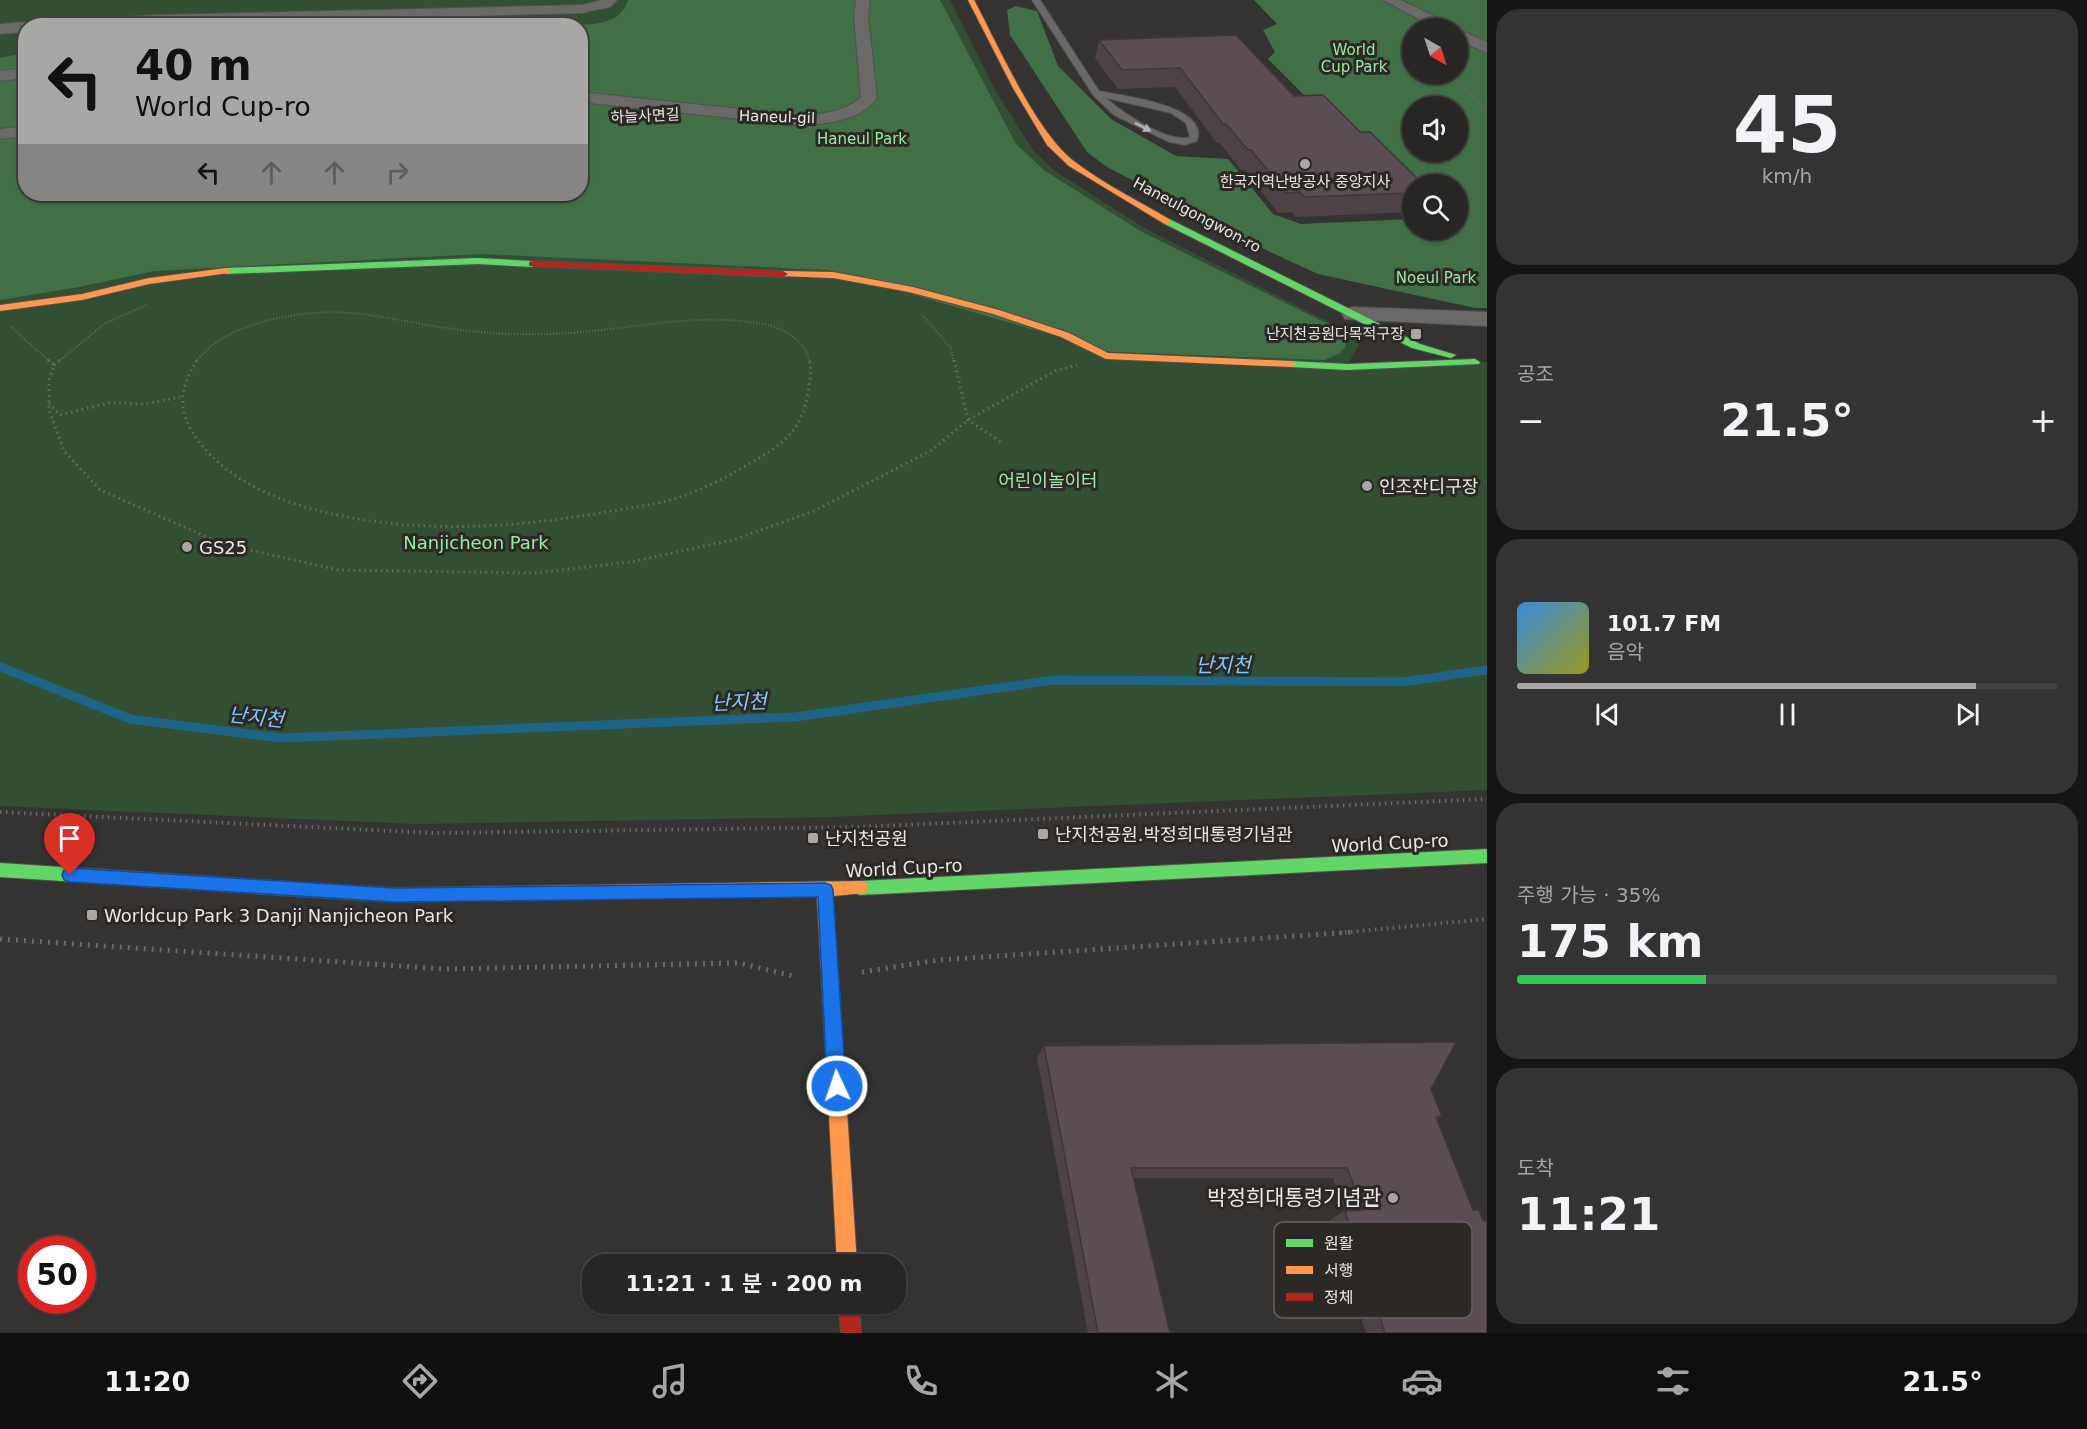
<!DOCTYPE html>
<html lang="ko">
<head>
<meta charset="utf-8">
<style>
	body { margin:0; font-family:"DejaVu Sans","Noto Sans KR",sans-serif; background:#343232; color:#f1f3f6; height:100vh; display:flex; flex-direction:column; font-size:22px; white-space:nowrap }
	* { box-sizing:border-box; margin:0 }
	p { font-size:20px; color:#a5a5a7 }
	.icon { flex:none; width:33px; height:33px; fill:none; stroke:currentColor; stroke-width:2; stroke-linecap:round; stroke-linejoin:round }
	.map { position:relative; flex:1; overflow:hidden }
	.sheet { display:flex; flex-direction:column; gap:9px; padding:9px; background:#161514; width:600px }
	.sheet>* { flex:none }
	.hud { position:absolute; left:18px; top:18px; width:570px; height:183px; border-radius:24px; box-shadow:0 2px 4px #0004,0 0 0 2px #444342; background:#a9a7a5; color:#111; overflow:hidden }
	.needle { width:39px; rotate:141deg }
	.tools { position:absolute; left:1402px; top:18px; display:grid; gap:12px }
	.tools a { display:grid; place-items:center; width:66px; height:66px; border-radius:50%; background:#282625; box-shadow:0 2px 4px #0004,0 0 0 2px #444342; font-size:30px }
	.speed { position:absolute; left:18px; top:1236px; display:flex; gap:12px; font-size:30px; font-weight:700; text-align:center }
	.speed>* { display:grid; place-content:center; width:78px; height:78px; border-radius:50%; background:#282625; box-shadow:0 2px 4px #0004,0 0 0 2px #444342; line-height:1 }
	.speed .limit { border:9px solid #d22; background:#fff; color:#111 }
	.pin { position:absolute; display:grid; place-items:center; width:51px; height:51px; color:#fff; margin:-62px -26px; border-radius:50% 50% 50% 0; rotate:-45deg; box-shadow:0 0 6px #0007 }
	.pin .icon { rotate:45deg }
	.me { position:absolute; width:66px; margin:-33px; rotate:357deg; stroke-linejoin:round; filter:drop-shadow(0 0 4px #0008) }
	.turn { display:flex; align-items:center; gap:21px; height:126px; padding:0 18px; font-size:27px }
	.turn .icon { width:78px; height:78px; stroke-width:2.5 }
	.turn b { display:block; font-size:42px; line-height:51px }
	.lanes { display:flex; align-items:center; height:57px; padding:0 18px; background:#0003; justify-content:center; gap:30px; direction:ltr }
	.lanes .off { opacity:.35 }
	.big { font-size:45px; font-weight:600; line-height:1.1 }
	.sheet .tile { flex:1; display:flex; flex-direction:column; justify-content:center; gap:9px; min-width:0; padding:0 21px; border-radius:24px; background:#343232 }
	.sheet .dial { align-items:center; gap:0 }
	.dial b { font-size:78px; line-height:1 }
	.song { display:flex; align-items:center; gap:18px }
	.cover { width:72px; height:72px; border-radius:9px; background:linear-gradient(135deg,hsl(210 70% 55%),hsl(60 70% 35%)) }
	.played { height:6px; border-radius:3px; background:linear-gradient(90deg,#a9a7a5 85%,#444342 85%) }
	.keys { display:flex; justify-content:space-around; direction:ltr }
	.heat { display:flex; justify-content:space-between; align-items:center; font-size:33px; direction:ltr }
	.charge { height:9px; border-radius:4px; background:linear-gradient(90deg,#34c759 35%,#444342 0) }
	.trip { position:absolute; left:582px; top:1254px; width:324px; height:60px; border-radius:24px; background:#282625; box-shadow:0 2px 4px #0004,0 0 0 2px #444342; font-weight:600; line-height:60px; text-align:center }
	.tab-bar { display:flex; height:96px; justify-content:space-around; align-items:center; background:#100f0f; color:#a5a5a7 }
	.tab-bar .icon { width:42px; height:42px }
	.tab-bar .active { color:#a9a7a5 }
	.tab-bar b { font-size:27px; color:#f1f3f6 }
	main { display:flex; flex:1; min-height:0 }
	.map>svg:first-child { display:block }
	.green { fill:#324f34; fill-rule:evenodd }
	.forest { fill:#417047; fill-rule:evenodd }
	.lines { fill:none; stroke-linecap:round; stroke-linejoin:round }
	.stream { stroke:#1f6387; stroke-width:9 }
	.lane-casing { stroke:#51504e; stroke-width:2 }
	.street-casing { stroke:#51504e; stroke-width:2 }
	.fast-casing { stroke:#51504e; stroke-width:2 }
	.slow-casing { stroke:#51504e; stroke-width:2 }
	.jam-casing { stroke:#51504e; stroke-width:2 }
	.path-far3 { stroke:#6a6867; stroke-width:2; stroke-dasharray:1 2; stroke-linecap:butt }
	.path-far2 { stroke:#6a6867; stroke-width:3; stroke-dasharray:1.5 4; stroke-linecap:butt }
	.path-far1 { stroke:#6a6867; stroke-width:4; stroke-dasharray:1.5 4.5; stroke-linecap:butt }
	.path { stroke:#6a6867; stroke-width:5; stroke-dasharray:2 6; stroke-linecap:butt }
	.lane { fill:#6b6968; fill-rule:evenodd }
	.street { fill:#6b6968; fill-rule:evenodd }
	.fast { fill:#63d668; fill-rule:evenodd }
	.slow { fill:#ff974d; fill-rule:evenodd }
	.jam { fill:#b3261e; fill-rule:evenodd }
	.wall { fill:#4d4247 }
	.building { fill:#5a4d53; stroke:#3f363a; stroke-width:1.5 }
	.oneway { fill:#b6b4b2 }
	.route { fill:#1a73e8; stroke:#114b97; stroke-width:1.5 }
	.poi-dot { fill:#a9a7a5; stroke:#2c2826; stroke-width:2 }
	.labels { text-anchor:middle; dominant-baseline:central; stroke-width:6; stroke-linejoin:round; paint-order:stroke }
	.far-park-label { font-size:15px; fill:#99e9a2; stroke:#2c2826 }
	.far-street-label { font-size:15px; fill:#e8e6e4; stroke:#2c2826 }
	.far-poi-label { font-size:15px; fill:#e8e6e4; stroke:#2c2826 }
	.park-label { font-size:18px; fill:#99e9a2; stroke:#2c2826 }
	.poi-label { font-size:18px; fill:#e8e6e4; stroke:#2c2826; text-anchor:start }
	.street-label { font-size:18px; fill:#e8e6e4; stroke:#2c2826 }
	.water-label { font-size:20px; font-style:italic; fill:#7fcbfa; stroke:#2c2826 }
	.near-poi-label { font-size:21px; fill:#e8e6e4; stroke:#2c2826; text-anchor:end }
	.key { fill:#2c2826; stroke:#64615f; stroke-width:1.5 }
	.key-label { font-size:16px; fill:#e8e6e4 }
</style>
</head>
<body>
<main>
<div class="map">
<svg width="1487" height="1333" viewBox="0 0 1487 1333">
	<rect width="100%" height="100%" fill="#353331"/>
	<path class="green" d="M 0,0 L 950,0 L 995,90 L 1033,150 L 1055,171 L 1146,229 L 1335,325 L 1361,341 L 1347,366 L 1487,362 L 1487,790 L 829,817 L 416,824 L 0,806 ZM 26,26 L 580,26 L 580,194 L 26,194 Z"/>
	<path class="forest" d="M 628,0 L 940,0 L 1016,144 L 1045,171 L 1142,232 L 1328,324 L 1344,335 L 1346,346 L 1340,353 L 1325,360 L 1111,352 L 828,270 L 482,254 L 154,271 L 79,287 L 0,300 L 0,58 L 25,53 L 26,194 L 580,194 L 580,26 L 569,25 C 591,25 621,25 628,0 Z
		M 1254,0 L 1487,0 L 1487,308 L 1475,308 L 1318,274 L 1268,251 L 1107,167 L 1087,152 L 1010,35 L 1007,10 L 1016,6 L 1037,11 L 1058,66 L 1111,119 L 1176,156 L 1228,159 L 1273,214 L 1301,224 L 1413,219 L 1413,230 L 1458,230 L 1458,184 L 1413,184 L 1315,106 L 1268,59 L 1275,52 L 1263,30 L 1277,24 ZM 1413,28 L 1458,28 L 1458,74 L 1413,74 ZM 1413,106 L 1458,106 L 1458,152 L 1413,152 Z
		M 422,16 L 441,25 L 179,26 L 187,24 Z"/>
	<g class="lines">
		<path class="stream" d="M 0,667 L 130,719 L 281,738 L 795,717 L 1054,680 L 1402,682 L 1487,670"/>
		<g class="lane-casing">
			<path id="lane" d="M 1032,0 L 1040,0 L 1099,91 C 1122,96 1210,105 1197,141 L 1184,145 L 1169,142 L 1114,115 L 1093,95 ZM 1106,98 L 1171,113 L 1186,123 L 1190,137 C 1169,144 1121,112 1106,98 Z"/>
		</g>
		<g class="street-casing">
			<path id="street" d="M 601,0 L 617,0 L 610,7 L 582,13 L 127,26 L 45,26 L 52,21 L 158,15 L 582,5 Z
				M 856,0 L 870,0 L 868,16 L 877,98 C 861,120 832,122 807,126 L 580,102 L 580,92 L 807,116 C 826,113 846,111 861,97 L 854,16 Z
				M 1383,0 L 1401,0 L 1452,25 L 1455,28 L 1436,28 Z
				M 26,22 L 32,26 L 26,26 L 26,32 L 0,34 L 0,24 Z
				M 1458,29 L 1487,42 L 1487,53 L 1458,40 Z
				M 26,68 L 26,78 L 0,81 L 0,71 Z
				M 26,126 L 26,136 L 0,139 L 0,129 Z
				M 1353,307 L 1487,312 L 1487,326 L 1345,319 L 1342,314 L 1345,309 Z"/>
		</g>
		<g class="fast-casing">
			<path id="fast" d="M 1163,219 L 1169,219 L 1420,344 L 1456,355 L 1451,358 L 1412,348 L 1163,223 Z
				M 478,258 L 532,261 L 537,264 L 532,267 L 478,264 L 226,274 L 221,271 L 226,268 Z
				M 1475,359 L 1480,362 L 1479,364 L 1347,370 L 1291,367 L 1286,364 L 1291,361 L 1347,364 Z
				M 1487,849 L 1487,863 L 860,895 L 854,893 L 852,888 L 854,883 L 860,881 Z
				M 0,863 L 341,885 L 347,887 L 349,892 L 347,897 L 341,899 L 0,877 Z"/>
		</g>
		<g class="slow-casing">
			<path id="slow" d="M 968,0 L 974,0 C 998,45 1036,133 1075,162 C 1104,184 1138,201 1169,219 L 1169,223 L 1163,223 L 1069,166 L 1047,145 L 1013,88 Z
				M 226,268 L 231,271 L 229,273 L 149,284 L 82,300 L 0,311 L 0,305 L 82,294 L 149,278 Z
				M 783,271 L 833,272 L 913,287 L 999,310 L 1069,333 L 1108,353 L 1291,361 L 1296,364 L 1291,367 L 1106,359 L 1061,337 L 993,314 L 909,292 L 833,278 L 780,276 L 778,274 Z
				M 860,881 L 866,883 L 868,888 L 866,893 L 833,896 L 857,1264 L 837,1264 L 817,896 L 394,902 L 341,899 L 335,897 L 333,892 L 335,887 L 341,885 L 394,888 Z"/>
		</g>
		<g class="jam-casing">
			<path id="jam" d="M 532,261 L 783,271 L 788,274 L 783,277 L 529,266 L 529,262 Z
				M 839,1304 L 859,1304 L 861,1333 L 841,1333 Z"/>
		</g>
		<path class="path-far3" d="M 1389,21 L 1413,42
			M 1448,74 L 1487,109
			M 922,315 L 951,348 L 954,362
			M 11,327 L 50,362
			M 58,362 L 104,324 L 146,305
			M 196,362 C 225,321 305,309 351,313 C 386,316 420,325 455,329 C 483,333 512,335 541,334 C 611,334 679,313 750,322 C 775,325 803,334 810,362"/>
		<path class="path-far2" d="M 48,360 L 54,365 L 49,380 L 49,410 L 64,451 L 100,490 L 223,544 L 339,570 L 535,573 L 631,562 L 736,539 L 814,511 L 932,450 L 968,420 L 1055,371 L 1077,365
			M 197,360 C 178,391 177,413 200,443 C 229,480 275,500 320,511 C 415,535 517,528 612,511 C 633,507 654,505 674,499 C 702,490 728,477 752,462 C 784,444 802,430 808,392 C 810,381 812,371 809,360
			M 954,360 L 968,420 L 1002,443
			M 54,365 L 60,360
			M 49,403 L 60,415 L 108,403 L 145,404 L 180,397"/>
		<path class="path-far1" d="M 0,812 L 434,833 L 858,827 L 1487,799
			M 1339,933 L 1487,919"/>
		<path class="path" d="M 0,939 L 445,969 L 739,963 L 797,977
			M 862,972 L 939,960 L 1355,932"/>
		<use href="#lane" class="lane"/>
		<use href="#street" class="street"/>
		<use href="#fast" class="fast"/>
		<use href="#slow" class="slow"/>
		<use href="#jam" class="jam"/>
	</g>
	<path class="wall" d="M 1099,40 L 1294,96 L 1360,132 L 1413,184 L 1413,212 L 1296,217 L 1292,212 L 1278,213 L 1245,170 L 1241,170 L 1220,143 L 1217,143 L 1175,87 L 1118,89 L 1095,58 Z
		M 1044,1046 L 1431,1089 L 1442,1116 L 1437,1120 L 1487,1333 L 1366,1333 L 1330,1220 L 1345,1211 L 1333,1178 L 1134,1178 L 1170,1333 L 1088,1333 L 1037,1058 Z"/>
	<path class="building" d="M 1236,35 L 1294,96 L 1323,95 L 1360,132 L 1370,132 L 1423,184 L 1413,184 L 1413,193 L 1304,197 L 1300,192 L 1286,193 L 1251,150 L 1248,150 L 1226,124 L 1223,124 L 1180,68 L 1122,70 L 1099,40 Z
		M 1456,1042 L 1431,1089 L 1442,1116 L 1436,1117 L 1473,1210 L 1479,1210 L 1483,1221 L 1487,1221 L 1487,1333 L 1385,1333 L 1345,1211 L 1363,1210 L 1347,1168 L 1131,1168 L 1170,1333 L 1098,1333 L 1044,1046 Z"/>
	<defs><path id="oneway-solid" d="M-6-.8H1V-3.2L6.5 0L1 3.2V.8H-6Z" transform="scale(1.5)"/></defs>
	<use class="oneway" href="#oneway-solid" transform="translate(1143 127) rotate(27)"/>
	<path class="route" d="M 70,868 L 394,888 L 825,883 L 831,885 L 833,890 L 846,1086 L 843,1093 L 837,1095 L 830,1093 L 827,1086 L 818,897 L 394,902 L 70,882 L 64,880 L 62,875 L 64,870 Z"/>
	<g class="poi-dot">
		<circle cx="1305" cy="164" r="6"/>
		<rect x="1410" y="328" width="12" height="12" rx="3"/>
		<circle cx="1367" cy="486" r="6"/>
		<circle cx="187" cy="547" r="6"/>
		<rect x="1037" y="828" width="12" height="12" rx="3"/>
		<rect x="807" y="832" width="12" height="12" rx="3"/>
		<rect x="86" y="909" width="12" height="12" rx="3"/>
		<circle cx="1393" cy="1198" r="6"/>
	</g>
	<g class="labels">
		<g class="far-park-label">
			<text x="1354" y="50">World<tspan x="1354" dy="17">Cup Park</tspan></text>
			<text x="862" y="139">Haneul Park</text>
			<text x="1436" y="278">Noeul Park</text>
		</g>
		<g class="far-street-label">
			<text transform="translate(645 116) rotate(-3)">하늘사면길</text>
			<text transform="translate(777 117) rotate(2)">Haneul-gil</text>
			<text transform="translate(1197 215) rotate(28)">Haneulgongwon-ro</text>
		</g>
		<g class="far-poi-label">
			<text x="1305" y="182">한국지역난방공사 중앙지사</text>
			<text x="1404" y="334" text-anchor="end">난지천공원다목적구장</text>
		</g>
		<g class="park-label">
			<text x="1048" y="480">어린이놀이터</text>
			<text x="476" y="542">Nanjicheon Park</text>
		</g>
		<g class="poi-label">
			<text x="1379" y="486">인조잔디구장</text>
			<text x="199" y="547">GS25</text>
			<text x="1055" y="834">난지천공원.박정희대통령기념관</text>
			<text x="825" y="838">난지천공원</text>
			<text x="104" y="915">Worldcup Park 3 Danji Nanjicheon Park</text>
		</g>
		<g class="street-label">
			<text transform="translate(1390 843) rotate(-3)">World Cup-ro</text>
			<text transform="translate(904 868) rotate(-3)">World Cup-ro</text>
		</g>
		<g class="water-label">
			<text x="1223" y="665">난지천</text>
			<text transform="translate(739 702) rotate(-2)">난지천</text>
			<text transform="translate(256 717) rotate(6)">난지천</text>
		</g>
		<g class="near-poi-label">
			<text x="1381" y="1198">박정희대통령기념관</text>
		</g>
	</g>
	<rect x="1274" y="1222" width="198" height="96" rx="9" class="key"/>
	<rect x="1286" y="1239" width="27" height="8" fill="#63d668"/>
	<rect x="1286" y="1266" width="27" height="8" fill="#ff974d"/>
	<rect x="1286" y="1293" width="27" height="8" fill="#b3261e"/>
	<g class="key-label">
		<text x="1324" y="1249">원활</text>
		<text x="1324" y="1276">서행</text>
		<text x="1324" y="1303">정체</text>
	</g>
</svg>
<div class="tools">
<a><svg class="needle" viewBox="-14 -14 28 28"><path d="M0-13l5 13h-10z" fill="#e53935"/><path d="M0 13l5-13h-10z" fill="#a5a5a7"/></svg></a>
<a><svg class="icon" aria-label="sound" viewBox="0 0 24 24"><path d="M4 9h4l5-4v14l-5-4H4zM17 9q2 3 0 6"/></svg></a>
<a><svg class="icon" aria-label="search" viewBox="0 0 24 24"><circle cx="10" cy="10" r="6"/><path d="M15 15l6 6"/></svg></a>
</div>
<div class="speed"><div class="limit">50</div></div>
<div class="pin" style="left:70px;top:875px;background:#d93025"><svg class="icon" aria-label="arrive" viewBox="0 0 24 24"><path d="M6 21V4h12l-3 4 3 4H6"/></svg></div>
<svg class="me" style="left:837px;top:1086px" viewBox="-20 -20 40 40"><circle r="17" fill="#1a73e8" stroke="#fff" stroke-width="3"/><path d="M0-11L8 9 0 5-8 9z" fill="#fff"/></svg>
<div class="trip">11:21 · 1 분 · 200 m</div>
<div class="hud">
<div class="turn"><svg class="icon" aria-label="left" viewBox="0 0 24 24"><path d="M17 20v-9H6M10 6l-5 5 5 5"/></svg><div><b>40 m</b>World Cup-ro</div></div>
<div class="lanes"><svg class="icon" aria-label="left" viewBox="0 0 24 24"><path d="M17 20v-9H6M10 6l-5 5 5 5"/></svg><svg class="icon off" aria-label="ahead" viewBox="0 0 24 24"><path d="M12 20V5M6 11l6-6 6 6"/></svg><svg class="icon off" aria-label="ahead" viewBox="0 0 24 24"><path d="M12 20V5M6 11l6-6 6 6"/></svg><svg class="icon off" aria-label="right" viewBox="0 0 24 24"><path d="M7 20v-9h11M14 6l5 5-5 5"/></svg></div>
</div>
</div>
<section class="sheet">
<div class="tile dial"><b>45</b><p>km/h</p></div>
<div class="tile"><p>공조</p>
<div class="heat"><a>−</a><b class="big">21.5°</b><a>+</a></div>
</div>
<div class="tile">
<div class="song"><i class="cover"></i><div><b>101.7 FM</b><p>음악</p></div></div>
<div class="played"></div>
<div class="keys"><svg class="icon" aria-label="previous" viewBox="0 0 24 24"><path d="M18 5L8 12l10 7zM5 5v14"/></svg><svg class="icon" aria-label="pause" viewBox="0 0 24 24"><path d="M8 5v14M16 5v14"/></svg><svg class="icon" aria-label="next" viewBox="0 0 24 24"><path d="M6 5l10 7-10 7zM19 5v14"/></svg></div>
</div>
<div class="tile"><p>주행 가능 · 35%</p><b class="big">175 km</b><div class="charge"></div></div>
<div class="tile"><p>도착</p><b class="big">11:21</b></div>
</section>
</main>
<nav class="tab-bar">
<b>11:20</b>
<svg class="icon active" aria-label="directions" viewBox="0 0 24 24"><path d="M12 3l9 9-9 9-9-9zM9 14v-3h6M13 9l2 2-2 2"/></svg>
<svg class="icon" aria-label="music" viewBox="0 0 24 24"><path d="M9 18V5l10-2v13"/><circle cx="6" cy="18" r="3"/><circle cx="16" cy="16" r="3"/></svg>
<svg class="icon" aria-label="phone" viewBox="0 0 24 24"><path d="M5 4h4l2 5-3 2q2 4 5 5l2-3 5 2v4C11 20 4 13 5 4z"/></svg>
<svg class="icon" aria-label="climate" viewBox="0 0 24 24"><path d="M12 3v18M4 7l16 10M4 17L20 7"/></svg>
<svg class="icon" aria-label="car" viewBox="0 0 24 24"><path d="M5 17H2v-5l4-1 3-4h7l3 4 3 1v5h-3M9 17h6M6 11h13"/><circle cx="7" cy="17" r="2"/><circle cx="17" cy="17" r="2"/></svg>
<svg class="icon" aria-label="filters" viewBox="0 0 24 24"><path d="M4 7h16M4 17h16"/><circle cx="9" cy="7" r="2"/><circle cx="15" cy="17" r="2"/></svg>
<b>21.5°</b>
</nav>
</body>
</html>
